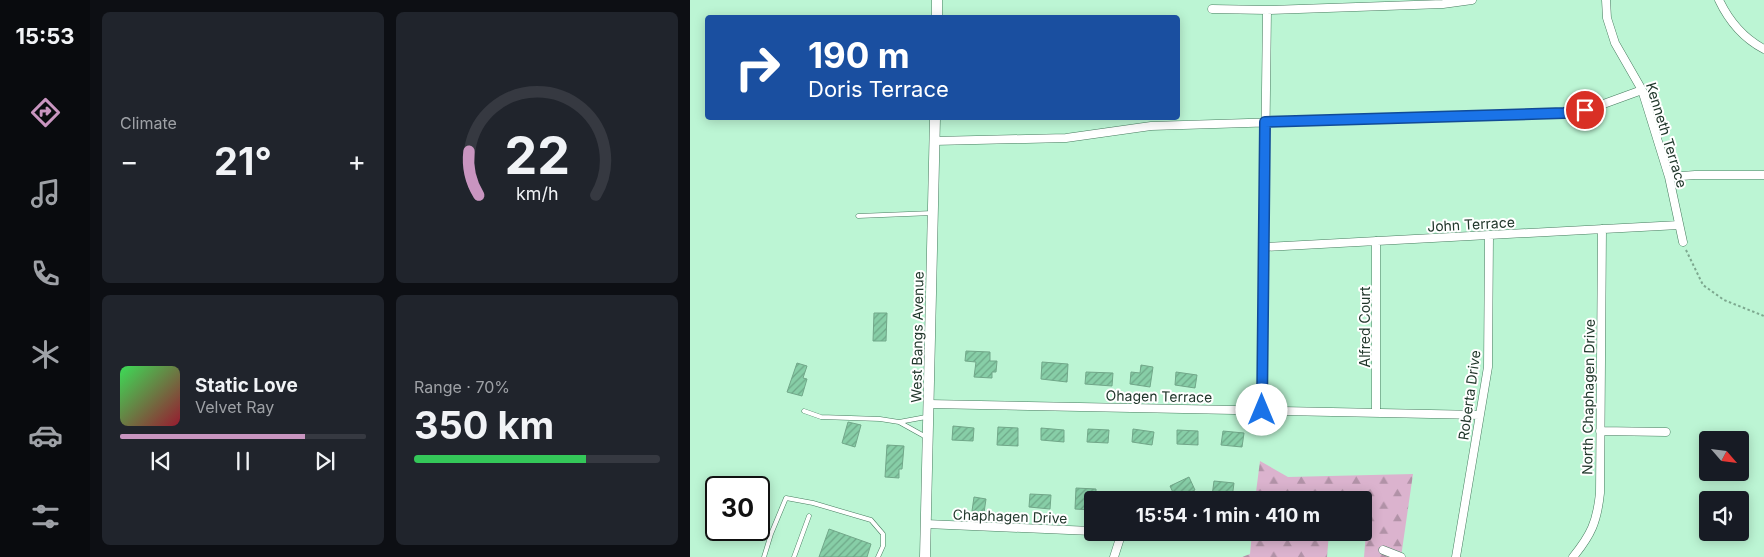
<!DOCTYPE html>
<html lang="en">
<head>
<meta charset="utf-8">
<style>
	body { margin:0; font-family:Inter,sans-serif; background:#20242c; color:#f1f3f6; height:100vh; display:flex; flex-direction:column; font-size:19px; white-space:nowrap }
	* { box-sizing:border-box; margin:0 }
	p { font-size:16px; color:#9ea1a6 }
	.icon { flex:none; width:28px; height:28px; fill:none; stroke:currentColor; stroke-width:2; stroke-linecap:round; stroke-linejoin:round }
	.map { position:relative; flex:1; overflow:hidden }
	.side { display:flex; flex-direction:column; gap:12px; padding:12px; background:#0d0f14; width:600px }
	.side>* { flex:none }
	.guide { position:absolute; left:15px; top:15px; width:475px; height:105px; border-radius:5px; box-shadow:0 2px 12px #0003; background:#1a4fa0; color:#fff; overflow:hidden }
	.needle { width:32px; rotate:118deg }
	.controls { position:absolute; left:1009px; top:431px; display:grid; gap:10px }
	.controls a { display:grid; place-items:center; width:50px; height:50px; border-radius:5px; background:#171b24; box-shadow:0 2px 12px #0003; font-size:25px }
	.speed { position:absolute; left:15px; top:476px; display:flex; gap:10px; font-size:25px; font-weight:700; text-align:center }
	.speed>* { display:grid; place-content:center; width:65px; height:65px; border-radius:50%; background:#171b24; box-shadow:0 2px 12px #0003; line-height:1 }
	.speed .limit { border:2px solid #111; border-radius:8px; background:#fff; color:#111 }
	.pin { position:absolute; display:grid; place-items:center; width:42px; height:42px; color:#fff; margin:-21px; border:2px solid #fff; border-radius:50%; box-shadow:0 1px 5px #0007 }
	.me { position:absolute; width:55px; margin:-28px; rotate:0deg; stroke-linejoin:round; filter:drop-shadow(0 0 4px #0008) }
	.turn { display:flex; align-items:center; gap:18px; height:105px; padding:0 20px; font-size:22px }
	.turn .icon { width:65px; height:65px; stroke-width:2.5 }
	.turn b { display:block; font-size:35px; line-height:42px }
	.big { font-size:38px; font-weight:700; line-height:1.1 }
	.side .tile { flex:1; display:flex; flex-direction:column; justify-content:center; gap:8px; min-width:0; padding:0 18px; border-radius:8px; background:#20242c }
	.side .dial { align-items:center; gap:0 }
	.dial svg { height:130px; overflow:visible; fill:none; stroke:#363941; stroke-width:7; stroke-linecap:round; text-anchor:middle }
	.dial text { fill:#f1f3f6; stroke:none }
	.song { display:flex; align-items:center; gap:15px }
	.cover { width:60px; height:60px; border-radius:8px; background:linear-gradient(135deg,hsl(130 70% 55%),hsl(350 70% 35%)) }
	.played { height:5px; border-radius:2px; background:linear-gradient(90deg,#c995c0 75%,#363941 75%) }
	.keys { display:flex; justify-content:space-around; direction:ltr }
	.heat { display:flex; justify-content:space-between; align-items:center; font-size:28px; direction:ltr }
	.charge { height:8px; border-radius:4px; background:linear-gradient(90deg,#34c759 70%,#363941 0) }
	.side .tiles { flex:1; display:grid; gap:12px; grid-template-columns:repeat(2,1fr) }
	.trip { position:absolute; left:394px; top:491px; width:288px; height:50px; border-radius:5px; background:#171b24; box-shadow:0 2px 12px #0003; font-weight:700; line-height:50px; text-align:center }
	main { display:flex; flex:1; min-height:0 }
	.menu { display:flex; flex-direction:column; width:90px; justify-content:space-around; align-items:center; background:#090b0e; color:#9ea1a6 }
	.menu .icon { width:35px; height:35px }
	.menu .current { color:#c995c0 }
	.menu b { font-size:22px; color:#f1f3f6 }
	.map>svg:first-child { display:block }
	.forest { fill:url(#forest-firs) }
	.building { fill:url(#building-hatch); stroke:#71a789 }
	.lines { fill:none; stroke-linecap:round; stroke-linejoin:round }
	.service-casing { stroke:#477c5f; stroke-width:5 }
	.minor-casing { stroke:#477c5f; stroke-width:9 }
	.tertiary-casing { stroke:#477c5f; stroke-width:11 }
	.path { stroke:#7da88f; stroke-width:2; stroke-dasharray:2.5 2.5; stroke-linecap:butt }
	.service { stroke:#fff; stroke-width:4 }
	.minor { stroke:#fff; stroke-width:8 }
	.tertiary { stroke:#fff; stroke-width:10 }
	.route-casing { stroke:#114b97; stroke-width:12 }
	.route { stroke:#1a73e8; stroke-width:9 }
	.labels { text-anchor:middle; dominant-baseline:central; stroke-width:4; stroke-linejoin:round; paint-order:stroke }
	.street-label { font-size:14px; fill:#21372b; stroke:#fff }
</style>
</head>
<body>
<main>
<nav class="menu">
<b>15:53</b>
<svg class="icon current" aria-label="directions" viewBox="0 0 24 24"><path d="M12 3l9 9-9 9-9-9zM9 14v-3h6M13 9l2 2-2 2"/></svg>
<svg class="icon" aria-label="music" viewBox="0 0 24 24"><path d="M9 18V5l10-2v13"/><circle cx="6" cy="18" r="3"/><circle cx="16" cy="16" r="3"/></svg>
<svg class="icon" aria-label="phone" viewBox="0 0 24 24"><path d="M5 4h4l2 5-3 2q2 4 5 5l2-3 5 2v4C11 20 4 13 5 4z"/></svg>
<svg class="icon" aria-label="climate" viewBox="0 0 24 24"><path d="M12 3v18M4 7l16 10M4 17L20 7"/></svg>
<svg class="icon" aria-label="car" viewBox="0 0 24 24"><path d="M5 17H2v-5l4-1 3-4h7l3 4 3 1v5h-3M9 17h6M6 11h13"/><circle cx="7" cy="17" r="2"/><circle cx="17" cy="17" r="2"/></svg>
<svg class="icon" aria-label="filters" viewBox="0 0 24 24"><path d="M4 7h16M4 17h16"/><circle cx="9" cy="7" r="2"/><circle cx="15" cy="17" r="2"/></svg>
</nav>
<section class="side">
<div class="tiles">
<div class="tile"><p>Climate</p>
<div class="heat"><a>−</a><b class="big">21°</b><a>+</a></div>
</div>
<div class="tile dial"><svg viewBox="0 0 100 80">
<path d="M14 69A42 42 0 1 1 86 69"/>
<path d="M14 69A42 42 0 0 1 8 42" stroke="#c995c0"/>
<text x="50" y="56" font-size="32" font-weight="700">22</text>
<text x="50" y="72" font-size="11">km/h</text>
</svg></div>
<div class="tile">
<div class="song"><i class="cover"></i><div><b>Static Love</b><p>Velvet Ray</p></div></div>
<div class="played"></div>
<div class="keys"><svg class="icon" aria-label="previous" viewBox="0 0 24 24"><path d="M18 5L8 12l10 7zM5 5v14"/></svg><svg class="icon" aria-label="pause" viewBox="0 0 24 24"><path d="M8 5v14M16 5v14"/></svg><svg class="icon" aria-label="next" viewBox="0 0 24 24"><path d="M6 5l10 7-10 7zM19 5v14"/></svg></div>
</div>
<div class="tile"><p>Range · 70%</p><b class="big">350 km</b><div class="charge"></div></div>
</div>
</section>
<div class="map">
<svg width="1074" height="557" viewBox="0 0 1074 557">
	<defs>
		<pattern id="forest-firs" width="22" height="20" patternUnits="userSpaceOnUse" patternTransform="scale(1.25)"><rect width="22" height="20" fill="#dbb3ce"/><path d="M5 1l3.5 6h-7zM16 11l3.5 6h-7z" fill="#b192a7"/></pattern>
		<pattern id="building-hatch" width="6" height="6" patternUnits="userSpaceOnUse" patternTransform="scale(1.25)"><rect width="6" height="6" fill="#87cea7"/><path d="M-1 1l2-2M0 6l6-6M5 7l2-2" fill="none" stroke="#6ea888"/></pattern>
	</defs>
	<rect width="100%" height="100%" fill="#bcf5d4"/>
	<path class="forest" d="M 570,461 L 598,477 L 723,474 L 711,557 L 674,557 L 679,496 L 643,497 L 643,500 L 565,500 Z
		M 562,533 L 639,533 L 637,557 L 552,557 L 560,554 Z"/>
	<path class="building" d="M 184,313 L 197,313 L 196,341 L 183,341 Z
		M 276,351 L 300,352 L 300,361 L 307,361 L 306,372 L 302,372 L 302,378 L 284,377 L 286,362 L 275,361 Z
		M 352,362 L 378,364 L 377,382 L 351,379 Z
		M 107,363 L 117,366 L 113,378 L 117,379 L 112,396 L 97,392 Z
		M 451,365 L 463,367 L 460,387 L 440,384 L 441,372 L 450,373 Z
		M 396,372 L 423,373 L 422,386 L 395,384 Z
		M 486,372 L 507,375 L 505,388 L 485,385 Z
		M 158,422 L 171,425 L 165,447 L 152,443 Z
		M 263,426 L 284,428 L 283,441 L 262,440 Z
		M 308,427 L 328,428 L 328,446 L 307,445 Z
		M 351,428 L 374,430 L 374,442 L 351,440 Z
		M 398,429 L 419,430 L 418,443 L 397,442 Z
		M 443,429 L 464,432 L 462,445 L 442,442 Z
		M 487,430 L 508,431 L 508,445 L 487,444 Z
		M 533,431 L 554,433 L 552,447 L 531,445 Z
		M 197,445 L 214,446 L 212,469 L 209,469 L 209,478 L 195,477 Z
		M 499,477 L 505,490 L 486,499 L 480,486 Z
		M 524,481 L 544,483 L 542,498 L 522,496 Z
		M 386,488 L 406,489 L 406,500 L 402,500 L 402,510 L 385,509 Z
		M 340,494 L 361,495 L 360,509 L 339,507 Z
		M 284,497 L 296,499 L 294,513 L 282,511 Z
		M 139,529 L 181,544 L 177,557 L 129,557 Z"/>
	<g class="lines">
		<g class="service-casing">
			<path id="service" d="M 168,216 L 243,213
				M 114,411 L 131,417 L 190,419 L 209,422 L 236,417
				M 209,422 L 236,437
				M 74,557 L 81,534 L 96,498 L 123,503 L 181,520 L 193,534 L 193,546 L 188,557
				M 104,557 L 119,516"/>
		</g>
		<g class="minor-casing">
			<path id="minor" d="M 916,0 L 917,18 L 925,43 L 952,90 L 979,177 L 993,242
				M 1029,0 C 1039,21 1053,38 1074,49
				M 522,9 L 577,10 L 753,4 L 782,0
				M 244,141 L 376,138 L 461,126 L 873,113 L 908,106 L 952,90
				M 979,177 L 1005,175 L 1074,175
				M 574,247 L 989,225
				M 239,404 L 790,415
				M 572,410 L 577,10
				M 686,412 L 686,241
				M 910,431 L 976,432
				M 236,524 L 402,531
				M 439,532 L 481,534 L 488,532
				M 693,550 L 711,557
				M 424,557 L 432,532
				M 766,557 L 798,367 L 799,236
				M 883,557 C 901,535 907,522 910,493 L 912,229"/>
		</g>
		<g class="tertiary-casing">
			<path id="tertiary" d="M 247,18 L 247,0
				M 235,557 L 245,118"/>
		</g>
		<path class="path" d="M 996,250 L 1013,285 L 1034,300 L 1074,316"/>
		<use href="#service" class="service"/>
		<use href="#minor" class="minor"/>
		<use href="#tertiary" class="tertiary"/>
	</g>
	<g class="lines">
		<g class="route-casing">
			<path id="route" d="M 572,410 L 575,122 L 874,113 L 895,110"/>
		</g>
		<use href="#route" class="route"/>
	</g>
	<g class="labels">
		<g class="street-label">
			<text transform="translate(977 135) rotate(73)">Kenneth Terrace</text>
			<text transform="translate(781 224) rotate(-3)">John Terrace</text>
			<text transform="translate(674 327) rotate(-90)">Alfred Court</text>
			<text transform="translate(227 337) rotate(-89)">West Bangs Avenue</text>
			<text transform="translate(779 395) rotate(-82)">Roberta Drive</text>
			<text transform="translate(469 396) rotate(1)">Ohagen Terrace</text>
			<text transform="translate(898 397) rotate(-89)">North Chaphagen Drive</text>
			<text transform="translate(320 516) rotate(2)">Chaphagen Drive</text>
		</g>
	</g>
</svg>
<div class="controls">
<a><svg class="needle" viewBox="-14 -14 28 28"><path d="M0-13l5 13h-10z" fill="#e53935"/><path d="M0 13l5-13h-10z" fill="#9ea1a6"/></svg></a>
<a><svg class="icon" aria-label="sound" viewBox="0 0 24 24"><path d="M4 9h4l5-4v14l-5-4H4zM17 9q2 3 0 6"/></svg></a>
</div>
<div class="speed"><div class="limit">30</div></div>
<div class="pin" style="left:895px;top:110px;background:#d93025"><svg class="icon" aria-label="arrive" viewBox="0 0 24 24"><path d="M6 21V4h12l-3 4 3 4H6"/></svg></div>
<svg class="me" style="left:572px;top:410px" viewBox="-20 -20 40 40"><circle r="19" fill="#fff"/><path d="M0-13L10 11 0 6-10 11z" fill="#1a73e8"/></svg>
<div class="trip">15:54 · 1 min · 410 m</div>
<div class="guide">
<div class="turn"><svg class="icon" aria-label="right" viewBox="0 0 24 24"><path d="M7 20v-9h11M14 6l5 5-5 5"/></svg><div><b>190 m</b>Doris Terrace</div></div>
</div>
</div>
</main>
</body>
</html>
